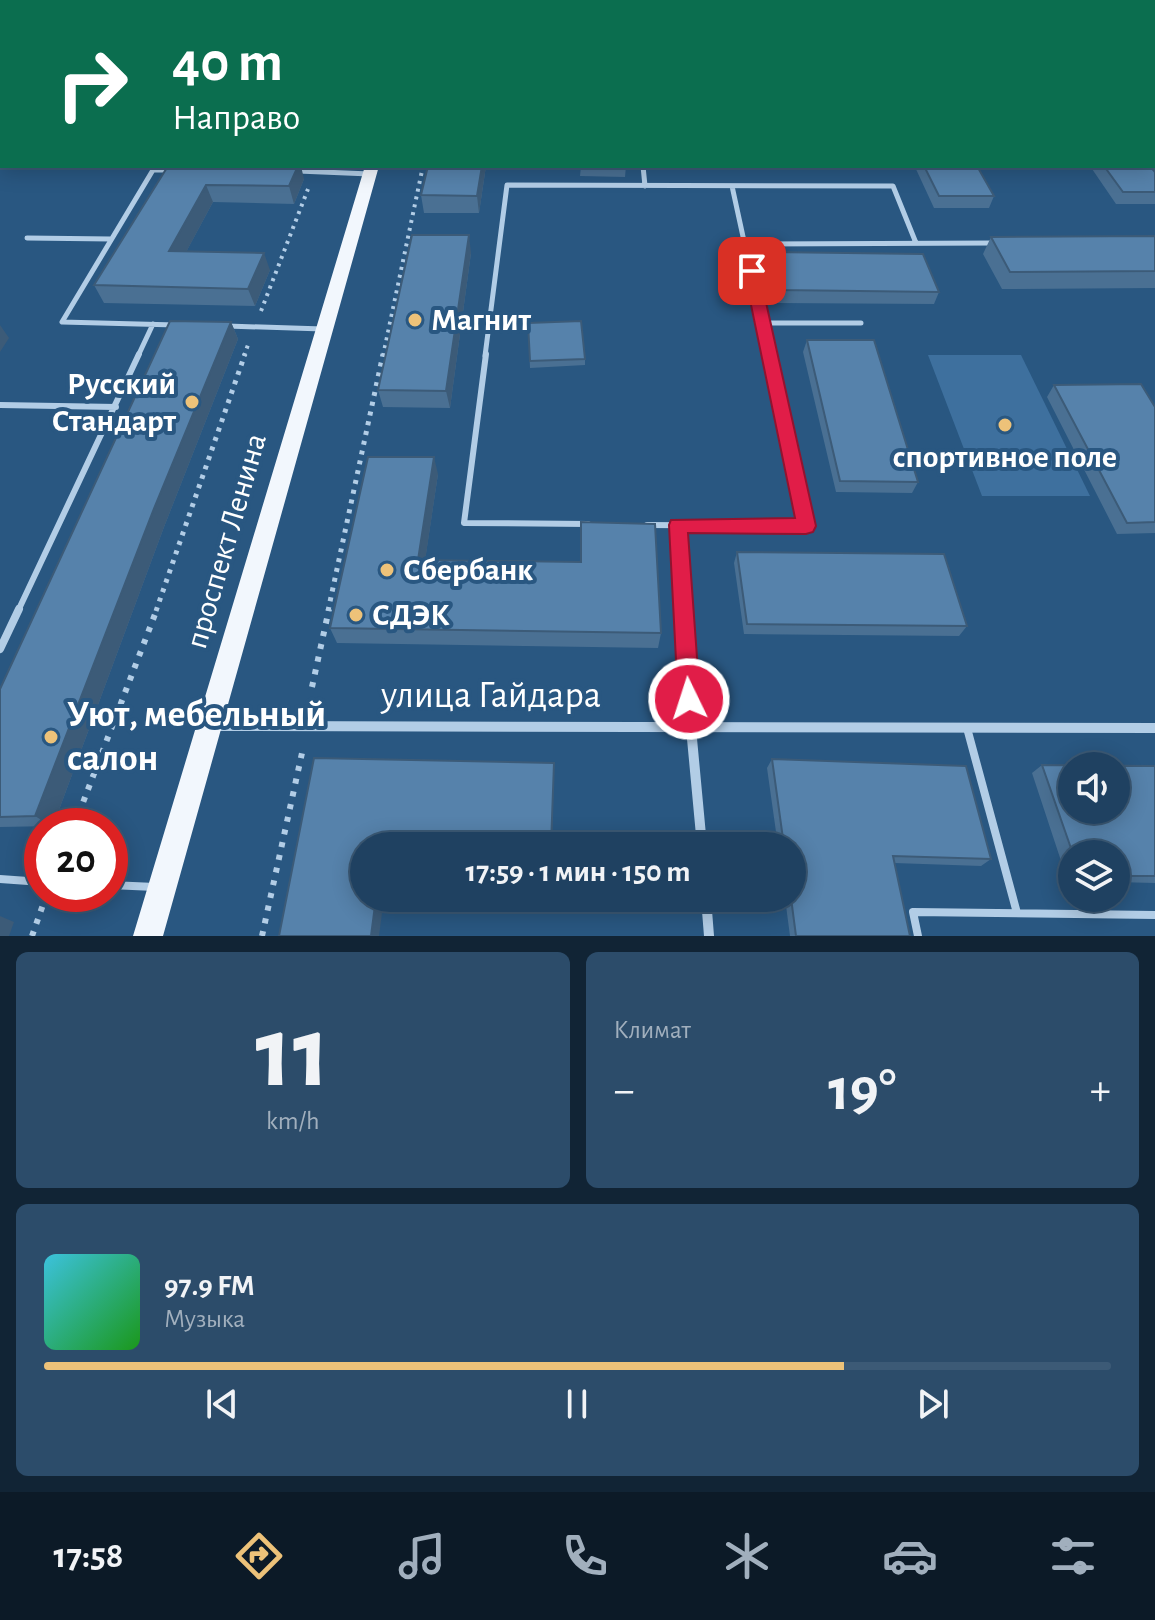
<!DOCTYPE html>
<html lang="ru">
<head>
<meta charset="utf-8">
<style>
	body { margin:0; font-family:"Alegreya Sans",sans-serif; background:#2c4c6a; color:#f1f3f6; height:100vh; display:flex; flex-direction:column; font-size:30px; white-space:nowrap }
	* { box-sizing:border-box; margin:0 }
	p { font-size:26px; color:#a1afbd }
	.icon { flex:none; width:44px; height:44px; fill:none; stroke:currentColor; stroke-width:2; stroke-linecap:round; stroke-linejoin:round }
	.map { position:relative; height:936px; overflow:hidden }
	.sheet { display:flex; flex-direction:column; gap:16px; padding:16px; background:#112435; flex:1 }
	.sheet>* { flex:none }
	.guide { position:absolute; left:0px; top:0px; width:1156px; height:168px; box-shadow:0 4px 20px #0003,0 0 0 2px #3c5a76; background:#0b6e4f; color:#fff; overflow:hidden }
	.controls { position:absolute; left:1058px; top:752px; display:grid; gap:16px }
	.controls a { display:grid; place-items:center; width:72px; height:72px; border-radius:50%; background:#1f4161; box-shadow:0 4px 20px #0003,0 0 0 2px #3c5a76; font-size:40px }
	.speed { position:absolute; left:24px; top:808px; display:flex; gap:16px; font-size:40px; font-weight:700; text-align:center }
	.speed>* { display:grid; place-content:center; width:104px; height:104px; border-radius:50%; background:#1f4161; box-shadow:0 4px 20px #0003,0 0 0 2px #3c5a76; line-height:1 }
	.speed .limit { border:12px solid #d22; background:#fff; color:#111 }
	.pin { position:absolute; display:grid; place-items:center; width:68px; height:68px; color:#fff; margin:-34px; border-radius:16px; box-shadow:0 4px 12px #0006 }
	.me { position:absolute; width:88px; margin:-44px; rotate:356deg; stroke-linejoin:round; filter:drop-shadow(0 0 6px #0008) }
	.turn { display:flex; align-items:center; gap:28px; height:168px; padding:0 40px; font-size:36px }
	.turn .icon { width:104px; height:104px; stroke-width:2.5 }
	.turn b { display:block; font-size:56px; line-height:68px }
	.big { font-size:60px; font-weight:600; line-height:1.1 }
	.sheet .widget { flex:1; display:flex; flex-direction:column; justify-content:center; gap:12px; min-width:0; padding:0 28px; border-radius:12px; background:#2c4c6a }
	.sheet .dial { align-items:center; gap:0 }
	.dial b { font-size:104px; line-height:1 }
	.song { display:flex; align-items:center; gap:24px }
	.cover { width:96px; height:96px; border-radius:12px; background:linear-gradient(135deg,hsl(190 70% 55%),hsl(120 70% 35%)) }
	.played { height:8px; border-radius:4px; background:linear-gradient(90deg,#edc279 75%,#3c5a76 75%) }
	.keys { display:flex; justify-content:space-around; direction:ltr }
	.heat { display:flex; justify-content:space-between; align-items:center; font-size:44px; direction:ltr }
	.sheet .tiles { flex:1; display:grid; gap:16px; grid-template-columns:1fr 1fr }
	.widget:last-child { grid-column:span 2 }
	.trip { position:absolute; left:350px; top:832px; width:456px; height:80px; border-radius:40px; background:#1f4161; box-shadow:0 4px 20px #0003,0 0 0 2px #3c5a76; font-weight:600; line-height:80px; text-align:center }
	.tabs { display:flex; height:128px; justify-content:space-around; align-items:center; background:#0c1a27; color:#a1afbd }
	.tabs .icon { width:56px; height:56px }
	.tabs .current { color:#edc279 }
	.tabs b { font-size:36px; color:#f1f3f6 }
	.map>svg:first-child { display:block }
	.green { fill:#3e709e }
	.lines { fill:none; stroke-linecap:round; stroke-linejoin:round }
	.path-far2 { stroke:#b2cde6; stroke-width:4; stroke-dasharray:3 5; stroke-linecap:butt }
	.path-far1 { stroke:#b2cde6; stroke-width:5; stroke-dasharray:4 6; stroke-linecap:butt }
	.path { stroke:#b2cde6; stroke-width:6; stroke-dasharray:5 8; stroke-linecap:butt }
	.lane-far2 { stroke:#b2cde6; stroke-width:5 }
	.lane-far1 { stroke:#b2cde6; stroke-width:6 }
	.lane { stroke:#b2cde6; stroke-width:8 }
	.street { stroke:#b2cde6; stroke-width:10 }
	.primary { fill:#f2f7fd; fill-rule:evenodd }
	.wall { fill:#4a7093 }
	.shaded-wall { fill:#3c5b78 }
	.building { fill:#5682ab; stroke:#3c5b78; stroke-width:2; fill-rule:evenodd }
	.route { fill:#e11d48; stroke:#92132f; stroke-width:2 }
	.poi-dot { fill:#edc279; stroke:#295781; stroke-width:3 }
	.labels { text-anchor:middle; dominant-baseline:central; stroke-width:8; stroke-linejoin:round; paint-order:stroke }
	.poi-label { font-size:32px; font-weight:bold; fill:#fff; stroke:#295781; text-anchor:start }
	.street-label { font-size:32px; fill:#fff; stroke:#295781 }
	.near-street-label { font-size:38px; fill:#fff; stroke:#295781 }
	.near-poi-label { font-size:38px; font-weight:bold; fill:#fff; stroke:#295781; text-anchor:start }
</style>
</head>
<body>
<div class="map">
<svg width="1155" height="936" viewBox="0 0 1155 936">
	<rect width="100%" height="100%" fill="#295781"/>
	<path class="green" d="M 928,355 L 1021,355 L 1090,496 L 982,496 Z"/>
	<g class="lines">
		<path class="path-far2" d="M 261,311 L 308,189
			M 244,356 L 249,342
			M 383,356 L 423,166"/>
		<path class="path-far1" d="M 156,611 L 245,354
			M 328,611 L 383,354"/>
		<path class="path" d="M 312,687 L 329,609
			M 74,826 L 157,609
			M 32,936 L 45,899
			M 262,936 L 302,753"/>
		<path class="lane-far2" d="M 643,166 L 645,186
			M 170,170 L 153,170 L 62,322 L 176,325
			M 298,171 L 370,174
			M 732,186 L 769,356
			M 27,238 L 111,239
			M 746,244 L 995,243
			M 763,323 L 861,323
			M 227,326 L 323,329
			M 138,356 L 153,324
			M 485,356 L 507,185 L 893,186 L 916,243"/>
		<path class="lane-far1" d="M 486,354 L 464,523 L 588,524
			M 0,405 L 116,407
			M 647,525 L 806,526 L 769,354
			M 678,525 L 683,611
			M 18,611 L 139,354"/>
		<path class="lane" d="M 683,609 L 691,728
			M 0,649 L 19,609
			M 967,728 L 1017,913
			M 0,879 L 42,882
			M 110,885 L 155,887
			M 918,936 L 913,912 L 1155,915"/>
		<path class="street" d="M 212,726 L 1155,728
			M 691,728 L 702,846
			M 706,898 L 709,936"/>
		<path class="primary" d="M 397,0 L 408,0 L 409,2 L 398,2 Z
			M 365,166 L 379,166 L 163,936 L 133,936 Z"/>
	</g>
	<path class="wall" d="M 180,0 L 206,0 L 203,2 Z
		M 451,0 L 521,0 L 519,2 L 451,2 Z
		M 0,113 L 2,113 L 2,155 L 0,155 Z
		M 1154,129 L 1155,204 L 1116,204 L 1090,166 L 1154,166 Z
		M 168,166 L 304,179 L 294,204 L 213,202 L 186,252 L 270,270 L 255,306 L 104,303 L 94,285 Z
		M 428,166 L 486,166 L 479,213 L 424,213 L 421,195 Z
		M 581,166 L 626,166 L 625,177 L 580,176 Z
		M 656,166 L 791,166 L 790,167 Z
		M 838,166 L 977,166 L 994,196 L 989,208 L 934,208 L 915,167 L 838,167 Z
		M 1155,236 L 1155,288 L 1002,289 L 983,254 L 991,237 Z
		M 770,252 L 939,292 L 934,304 L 775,303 L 768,264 Z
		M 471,253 L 450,408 L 383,407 L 378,390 Z
		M 231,322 L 238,339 L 164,527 L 53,826 L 0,827 L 0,689 Z
		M 528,323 L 585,359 L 585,365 L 530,368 Z
		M 807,340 L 918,482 L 912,493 L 836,492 L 803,352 Z
		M 1054,385 L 1155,407 L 1155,533 L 1117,534 L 1047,397 Z
		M 438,474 L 425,560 L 661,633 L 658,648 L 337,643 L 330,628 Z
		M 737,552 L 967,626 L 959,636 L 744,634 L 734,563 Z
		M 772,759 L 991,859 L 981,866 L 894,863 L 910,936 L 790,936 L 785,898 L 792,898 L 792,846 L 778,846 L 767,768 Z
		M 1042,765 L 1155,766 L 1155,883 L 1116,882 L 1116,854 L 1072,854 L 1072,882 L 1068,882 L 1032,773 Z"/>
	<path class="shaded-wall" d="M 65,0 L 154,0 L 143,2 L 55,2 Z
		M 265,0 L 282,0 L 280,2 L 263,2 Z
		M 0,12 L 2,12 L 2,29 L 0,29 Z
		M 298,166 L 301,166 L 304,179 L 294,204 L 289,186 Z
		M 482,166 L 486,166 L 479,213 L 477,196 Z
		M 206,185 L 213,202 L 177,269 L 169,251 Z
		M 469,235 L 471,253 L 450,408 L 446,391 Z
		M 264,253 L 270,270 L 255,306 L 248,289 Z
		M 231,322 L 238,339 L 164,527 L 53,826 L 51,826 L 35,816 L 153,511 Z
		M 0,325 L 9,338 L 0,352 Z
		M 434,457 L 438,474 L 423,575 L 418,560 Z
		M 554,763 L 552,846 L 551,846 Z
		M 376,898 L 384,898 L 379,936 L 371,936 Z
		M 0,916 L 14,922 L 9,936 L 0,936 Z"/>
	<path class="building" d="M 0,0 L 65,0 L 55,2 L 2,2 L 2,12 L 0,12 Z
		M 213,0 L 265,0 L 263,2 L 210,2 Z
		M 282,0 L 358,0 L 357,2 L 280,1 Z
		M 466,0 L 513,0 L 513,2 L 465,2 Z
		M 607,0 L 631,0 L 631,2 L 607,2 Z
		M 1046,0 L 1094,1 L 1095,2 L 1048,2 Z
		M 0,113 L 2,113 L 2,139 L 0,139 Z
		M 1154,129 L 1155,129 L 1155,159 L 1154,159 Z
		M 168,166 L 298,166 L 289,186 L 206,185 L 169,251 L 264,253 L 248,289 L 94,285 Z
		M 428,166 L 482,166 L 477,196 L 421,195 Z
		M 924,166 L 977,166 L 994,196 L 939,196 Z
		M 1104,166 L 1150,166 L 1155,172 L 1155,192 L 1123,192 Z
		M 412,235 L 469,235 L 446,391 L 378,390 Z
		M 1155,236 L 1155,271 L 1010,272 L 991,237 Z
		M 770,252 L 923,254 L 939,292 L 778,290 Z
		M 170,321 L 231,322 L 153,511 L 35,816 L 0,817 L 0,689 Z
		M 581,321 L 585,359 L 530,361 L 528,323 Z
		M 807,340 L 874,340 L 918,482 L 840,481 Z
		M 1141,384 L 1155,407 L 1155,522 L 1127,523 L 1054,385 Z
		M 368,457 L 434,457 L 418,560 L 581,562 L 581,522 L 655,524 L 661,633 L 330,628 Z
		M 737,552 L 944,554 L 967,626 L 747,624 Z
		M 314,758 L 554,763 L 551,846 L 364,846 L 364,898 L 376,898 L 371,936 L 279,936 Z
		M 772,759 L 966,766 L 991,859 L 893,856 L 910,936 L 796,936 L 791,898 L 792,846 L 784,846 Z
		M 1042,765 L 1155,766 L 1155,876 L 1116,876 L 1116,854 L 1073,854 ZM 1072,766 L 1116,766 L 1116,810 L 1072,810 Z"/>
	<path class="route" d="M 752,266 L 759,271 L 816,526 L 813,532 L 806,534 L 688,533 L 700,699 L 697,706 L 689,709 L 681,706 L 678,699 L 669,525 L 671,520 L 795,518 L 744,271 Z"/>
	<g class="poi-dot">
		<circle cx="415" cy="320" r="8"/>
		<circle cx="192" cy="402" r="8"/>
		<circle cx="1005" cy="425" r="8"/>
		<circle cx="387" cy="570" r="8"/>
		<circle cx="356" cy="615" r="8"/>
		<circle cx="51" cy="737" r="8"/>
	</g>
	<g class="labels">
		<g class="poi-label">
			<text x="431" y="320">Магнит</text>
			<text x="176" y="384" text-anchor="end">Русский<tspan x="176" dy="37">Стандарт</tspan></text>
			<text x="1005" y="457" text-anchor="middle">спортивное поле</text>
			<text x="403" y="570">Сбербанк</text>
			<text x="372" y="615">СДЭК</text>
		</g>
		<g class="street-label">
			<text transform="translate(226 541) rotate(-74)">проспект Ленина</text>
		</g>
		<g class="near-street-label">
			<text x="491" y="696">улица Гайдара</text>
		</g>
		<g class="near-poi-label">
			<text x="67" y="715">Уют, мебельный<tspan x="67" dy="44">салон</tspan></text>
		</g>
	</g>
</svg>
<div class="controls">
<a><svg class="icon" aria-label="sound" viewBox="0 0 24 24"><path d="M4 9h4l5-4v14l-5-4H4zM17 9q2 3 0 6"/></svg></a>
<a><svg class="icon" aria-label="layers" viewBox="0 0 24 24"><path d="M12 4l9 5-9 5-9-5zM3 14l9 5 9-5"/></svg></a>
</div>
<div class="speed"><div class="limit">20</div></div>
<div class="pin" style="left:752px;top:271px;background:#d93025"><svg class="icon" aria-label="arrive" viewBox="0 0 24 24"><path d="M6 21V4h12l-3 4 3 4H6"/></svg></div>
<svg class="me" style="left:689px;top:699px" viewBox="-20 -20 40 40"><circle r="17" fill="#e11d48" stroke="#fff" stroke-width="3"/><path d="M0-11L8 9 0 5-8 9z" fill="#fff"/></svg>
<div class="trip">17:59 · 1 мин · 150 m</div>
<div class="guide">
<div class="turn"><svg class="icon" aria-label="right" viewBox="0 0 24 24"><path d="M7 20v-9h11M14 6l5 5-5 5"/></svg><div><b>40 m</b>Направо</div></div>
</div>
</div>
<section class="sheet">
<div class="tiles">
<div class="widget dial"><b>11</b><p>km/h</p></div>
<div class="widget"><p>Климат</p>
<div class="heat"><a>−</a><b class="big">19°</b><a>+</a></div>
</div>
<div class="widget">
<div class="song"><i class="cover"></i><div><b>97.9 FM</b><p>Музыка</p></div></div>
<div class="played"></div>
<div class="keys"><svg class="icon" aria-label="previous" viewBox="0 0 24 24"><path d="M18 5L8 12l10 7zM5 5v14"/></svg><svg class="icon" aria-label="pause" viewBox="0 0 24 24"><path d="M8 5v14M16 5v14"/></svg><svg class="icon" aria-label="next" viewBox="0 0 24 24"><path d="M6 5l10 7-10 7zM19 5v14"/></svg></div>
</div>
</div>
</section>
<nav class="tabs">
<b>17:58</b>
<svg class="icon current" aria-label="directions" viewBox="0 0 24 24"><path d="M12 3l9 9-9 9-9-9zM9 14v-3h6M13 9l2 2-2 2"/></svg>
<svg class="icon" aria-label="music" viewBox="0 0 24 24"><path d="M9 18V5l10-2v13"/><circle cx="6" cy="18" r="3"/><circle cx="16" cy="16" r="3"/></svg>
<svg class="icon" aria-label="phone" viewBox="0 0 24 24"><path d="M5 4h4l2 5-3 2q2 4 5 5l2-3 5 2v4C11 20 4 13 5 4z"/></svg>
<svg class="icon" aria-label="climate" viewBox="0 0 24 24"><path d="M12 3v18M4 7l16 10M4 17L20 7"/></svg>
<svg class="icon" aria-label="car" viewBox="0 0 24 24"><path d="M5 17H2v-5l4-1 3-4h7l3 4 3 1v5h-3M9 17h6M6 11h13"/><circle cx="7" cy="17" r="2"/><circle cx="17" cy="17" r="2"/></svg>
<svg class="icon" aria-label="filters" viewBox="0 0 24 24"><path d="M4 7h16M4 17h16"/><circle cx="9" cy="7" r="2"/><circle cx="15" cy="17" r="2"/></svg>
</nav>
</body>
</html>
